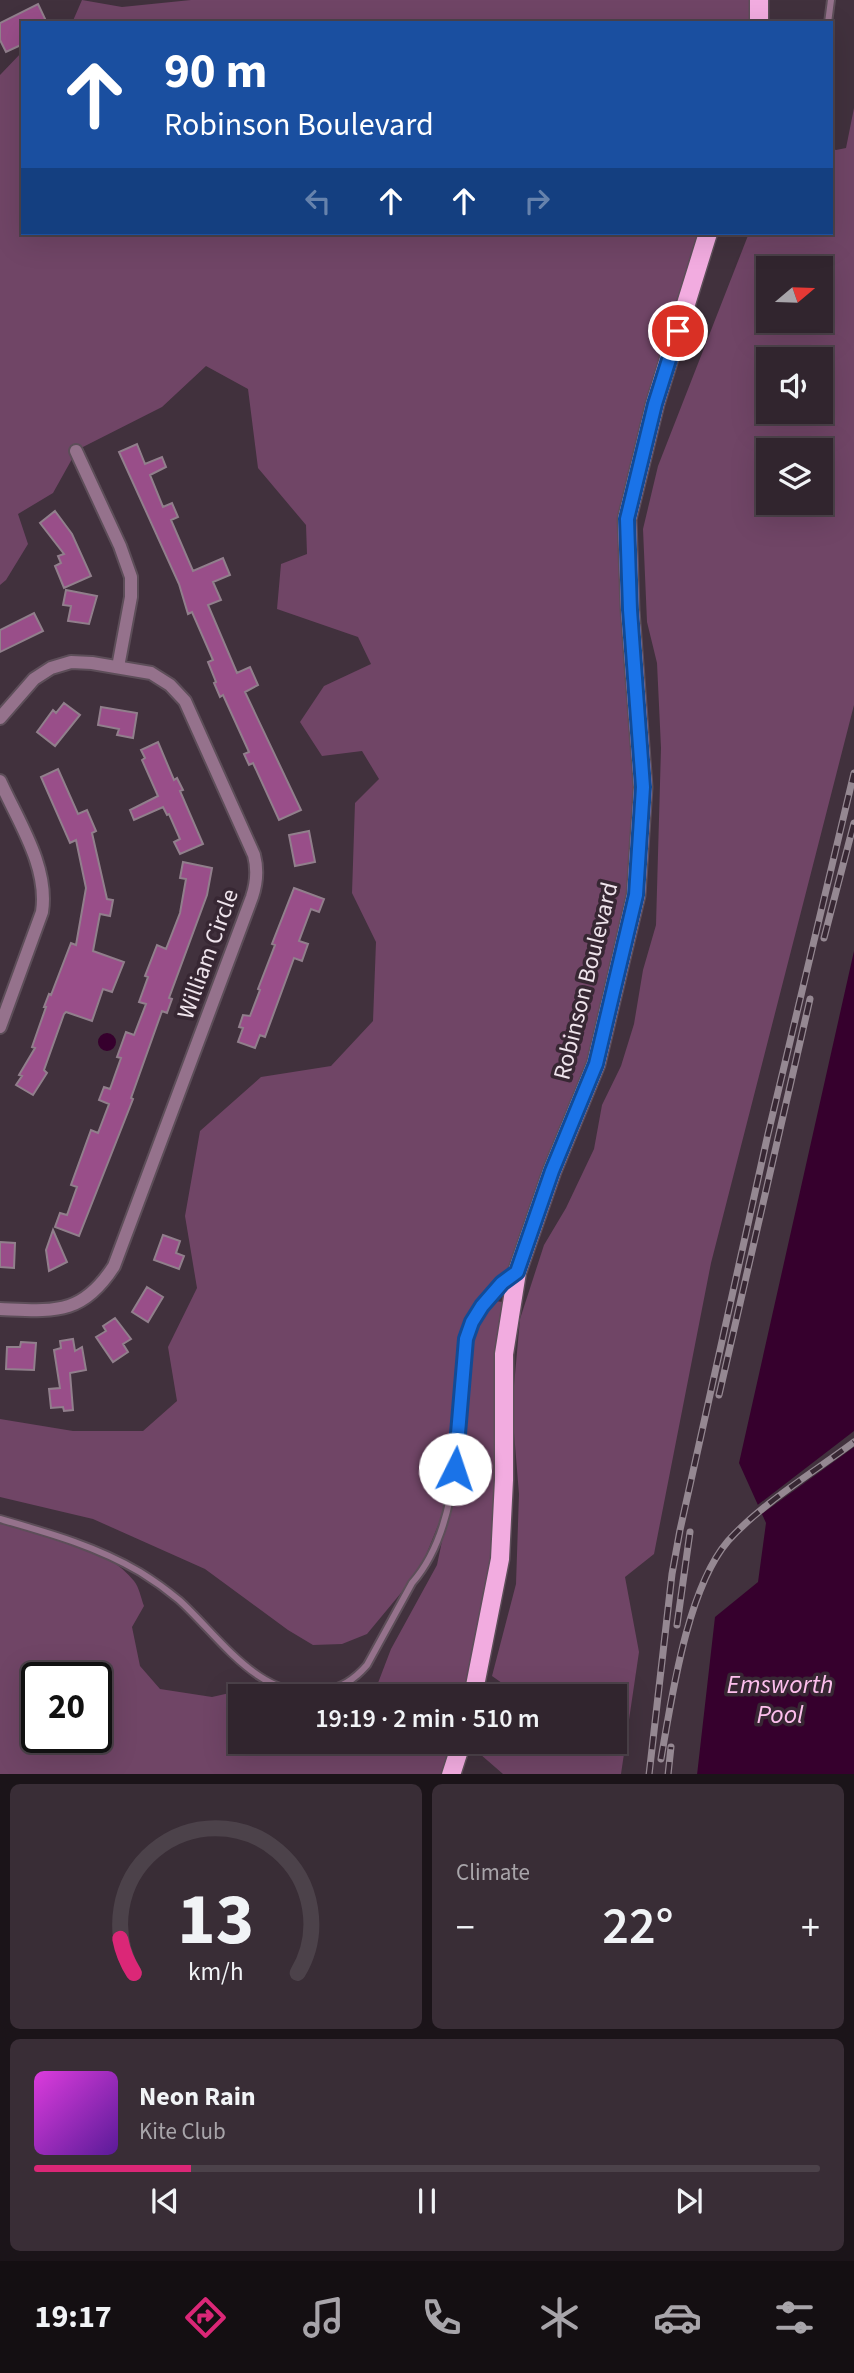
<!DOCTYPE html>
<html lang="en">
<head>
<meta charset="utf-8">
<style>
	body { margin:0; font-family:"Source Sans 3",sans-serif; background:#392d36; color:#f1f3f6; height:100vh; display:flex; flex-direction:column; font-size:26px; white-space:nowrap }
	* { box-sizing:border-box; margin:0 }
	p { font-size:23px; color:#a8a5aa }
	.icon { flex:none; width:38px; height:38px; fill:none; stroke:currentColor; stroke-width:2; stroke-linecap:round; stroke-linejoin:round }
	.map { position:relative; height:1774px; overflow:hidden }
	.sheet { display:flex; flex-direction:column; gap:10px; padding:10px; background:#1b1419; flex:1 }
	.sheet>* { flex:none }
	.guide { position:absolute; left:21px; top:21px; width:812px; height:214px; border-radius:0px; box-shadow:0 7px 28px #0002,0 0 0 2px #4c424a; background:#1a4fa0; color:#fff; overflow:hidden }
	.needle { width:46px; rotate:71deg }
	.tools { position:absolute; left:756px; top:256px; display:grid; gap:14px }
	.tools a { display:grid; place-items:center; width:77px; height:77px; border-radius:0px; background:#31252e; box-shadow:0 7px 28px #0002,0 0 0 2px #4c424a; font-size:35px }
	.speed { position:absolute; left:21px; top:1662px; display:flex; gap:14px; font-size:35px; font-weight:700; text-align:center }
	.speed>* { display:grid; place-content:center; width:91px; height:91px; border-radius:50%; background:#31252e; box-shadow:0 7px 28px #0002,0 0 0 2px #4c424a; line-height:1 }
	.speed .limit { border:4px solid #111; border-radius:10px; background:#fff; color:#111 }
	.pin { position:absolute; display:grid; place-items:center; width:60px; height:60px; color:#fff; margin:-30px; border:4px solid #fff; border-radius:50%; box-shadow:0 2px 7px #0007 }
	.me { position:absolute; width:77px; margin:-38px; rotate:4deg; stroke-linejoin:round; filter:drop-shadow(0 0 5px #0008) }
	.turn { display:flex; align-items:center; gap:24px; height:147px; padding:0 28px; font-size:32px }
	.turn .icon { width:91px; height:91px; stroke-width:2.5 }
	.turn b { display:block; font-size:49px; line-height:60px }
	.lanes { display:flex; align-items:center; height:66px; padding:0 28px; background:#0003; justify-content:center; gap:35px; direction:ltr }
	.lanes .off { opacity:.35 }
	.big { font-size:52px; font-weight:600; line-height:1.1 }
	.sheet .tile { flex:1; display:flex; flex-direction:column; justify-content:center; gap:10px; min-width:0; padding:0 24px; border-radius:10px; background:#392d36 }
	.sheet .dial { align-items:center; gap:0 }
	.dial svg { height:182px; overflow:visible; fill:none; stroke:#4c424a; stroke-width:7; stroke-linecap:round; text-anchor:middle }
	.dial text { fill:#f1f3f6; stroke:none }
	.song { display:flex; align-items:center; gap:21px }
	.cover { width:84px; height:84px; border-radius:10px; background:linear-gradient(135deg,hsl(300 70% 55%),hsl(270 70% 35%)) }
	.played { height:7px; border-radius:4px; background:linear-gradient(90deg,#db2777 20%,#4c424a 20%) }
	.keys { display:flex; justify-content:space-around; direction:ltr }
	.heat { display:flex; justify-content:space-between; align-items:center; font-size:38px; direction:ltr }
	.sheet .tiles { flex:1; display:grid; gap:10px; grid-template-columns:1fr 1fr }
	.tile:last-child { grid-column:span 2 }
	.trip { position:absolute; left:228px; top:1684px; width:399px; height:70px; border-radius:0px; background:#31252e; box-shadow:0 7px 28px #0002,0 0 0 2px #4c424a; font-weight:600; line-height:70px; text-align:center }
	.dock { display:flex; height:112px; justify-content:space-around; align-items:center; background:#140f12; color:#a8a5aa }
	.dock .icon { width:49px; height:49px }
	.dock .on { color:#db2777 }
	.dock b { font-size:32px; color:#f1f3f6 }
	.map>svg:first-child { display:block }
	.green { fill:#704566; fill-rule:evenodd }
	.water { fill:#36002d }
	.pier { fill:#41313d }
	.building { fill:#994e89; stroke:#917f8c; stroke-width:2 }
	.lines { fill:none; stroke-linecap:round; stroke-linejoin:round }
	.lane-casing { stroke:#5d4e59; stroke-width:10 }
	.street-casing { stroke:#5d4e59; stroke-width:16 }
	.primary-casing { stroke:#5d4e59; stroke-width:21 }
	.lane { stroke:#95728c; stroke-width:6 }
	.street { stroke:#95728c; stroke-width:12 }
	.primary { stroke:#f2ace0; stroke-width:18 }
	.rail-casing { stroke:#958892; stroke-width:7 }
	.rail { stroke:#372733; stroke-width:4.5; stroke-dasharray:13; stroke-linecap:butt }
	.route-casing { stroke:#114b97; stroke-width:18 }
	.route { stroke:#1a73e8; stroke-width:12 }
	.labels { text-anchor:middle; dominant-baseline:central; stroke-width:7; stroke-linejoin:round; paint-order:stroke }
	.street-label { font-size:24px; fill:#efe4ec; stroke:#372733 }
	.water-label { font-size:26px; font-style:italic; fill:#fdbfed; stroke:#372733 }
</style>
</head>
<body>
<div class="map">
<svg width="854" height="1775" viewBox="0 0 854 1775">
	<rect width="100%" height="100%" fill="#41313d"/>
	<path class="green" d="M 82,0 L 122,7 L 191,0 L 755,0 L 755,23 L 72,23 Z
		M 23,51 L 23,233 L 705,233 L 620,515 L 638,788 L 632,895 L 592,1062 L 515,1271 L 470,1321 L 453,1469 L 441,1518 L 420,1570 L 367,1634 L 342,1644 L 313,1645 L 288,1630 L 205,1569 L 93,1519 L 0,1497 L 0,1419 L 73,1431 L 143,1431 L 177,1401 L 168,1347 L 197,1288 L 185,1216 L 200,1131 L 261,1077 L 331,1066 L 373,1021 L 376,942 L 352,893 L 355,803 L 379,779 L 362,751 L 322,756 L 300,722 L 324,686 L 371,664 L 358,637 L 277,609 L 281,564 L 307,554 L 306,525 L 258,468 L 248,389 L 206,366 L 162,407 L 77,450 L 53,493 L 18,514 L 28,544 L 6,580 L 0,585 L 0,75 Z
		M 854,108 L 854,705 L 711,1263 L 654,1554 L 625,1577 L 639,1652 L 621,1774 L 503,1774 L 480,1754 L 483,1741 L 614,1741 L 614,1696 L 516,1696 L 509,1688 L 492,1676 L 516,1584 L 519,1494 L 512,1408 L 520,1319 L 544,1245 L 566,1208 L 594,1149 L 602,1105 L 621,1066 L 634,1024 L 643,970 L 656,925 L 661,748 L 657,663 L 647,622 L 643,529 L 658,466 L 749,233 L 831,233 L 831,148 L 836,150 L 846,148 ZM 768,268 L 821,268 L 821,320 L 768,320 ZM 768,359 L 821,359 L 821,411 L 768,411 ZM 768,450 L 821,450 L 821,502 L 768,502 Z
		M 495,1301 L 503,1302 L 509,1310 L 498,1558 L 470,1696 L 373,1696 L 391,1649 L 437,1565 L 457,1470 L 467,1340 L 483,1307 Z
		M 0,1522 C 41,1533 106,1545 134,1581 C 139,1587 141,1598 144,1606 L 132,1627 L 140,1666 L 160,1689 L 212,1697 L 261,1686 L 296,1696 L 240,1696 L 240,1741 L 458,1741 L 448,1774 L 0,1774 ZM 37,1678 L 96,1678 L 96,1738 L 37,1738 Z"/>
	<path class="water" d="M 854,951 L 854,1774 L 697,1775 L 715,1617 L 758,1582 L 766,1523 L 739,1463 Z
		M98 1042a9 9 0 1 1 18 0a9 9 0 1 1-18 0Z"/>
	<path class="pier" d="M 854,1431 L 854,1447 L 759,1516 L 755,1507 Z"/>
	<path class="building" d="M 38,4 L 47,23 L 23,23 L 23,44 L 6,52 L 0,40 L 0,23 Z
		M 137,444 L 145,464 L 162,457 L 166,467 L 150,475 L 163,507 L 172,503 L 178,517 L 171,520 L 193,571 L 223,558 L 230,575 L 213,582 L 221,600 L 208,605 L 237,673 L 250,667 L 258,685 L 245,692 L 301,810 L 279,820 L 253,763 L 249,765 L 244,754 L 249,752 L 223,695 L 220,697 L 214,683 L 216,682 L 208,662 L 213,660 L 192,612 L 188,614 L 179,584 L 119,452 Z
		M 55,511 L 72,534 L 91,576 L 64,588 L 55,566 L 61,563 L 58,556 L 64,554 L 40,523 Z
		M 66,590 L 97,596 L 89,624 L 68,621 L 71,606 L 63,605 Z
		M 34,613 L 43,631 L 0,652 L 0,630 Z
		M 64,703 L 80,715 L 55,746 L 37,732 L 53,710 L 56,713 Z
		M 101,707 L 137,713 L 133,738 L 117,735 L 119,729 L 98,725 Z
		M 158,742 L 174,780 L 177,778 L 183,790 L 180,791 L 203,844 L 180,854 L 174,842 L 180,839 L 169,814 L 167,815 L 163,807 L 134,820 L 130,810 L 158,796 L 142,760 L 145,758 L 141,750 Z
		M 58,769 L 78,814 L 87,810 L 96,831 L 92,833 L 107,899 L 113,900 L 110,916 L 100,914 L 93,951 L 124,962 L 112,992 L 103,989 L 92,1021 L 66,1012 L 64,1014 L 44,1070 L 47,1073 L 33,1095 L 16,1085 L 22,1076 L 19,1075 L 35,1048 L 32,1047 L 46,1007 L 44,1007 L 49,994 L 51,995 L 71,943 L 76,945 L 86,888 L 76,840 L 70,843 L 41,777 Z
		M 309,831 L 315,862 L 295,866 L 289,835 Z
		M 183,862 L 212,868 L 207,895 L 169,998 L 172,999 L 167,1013 L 162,1011 L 131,1098 L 133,1099 L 79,1236 L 55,1227 L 60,1213 L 67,1215 L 77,1187 L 71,1185 L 91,1130 L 98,1133 L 109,1104 L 99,1100 L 104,1087 L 110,1089 L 121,1058 L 117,1057 L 126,1032 L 134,1035 L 146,1004 L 139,1002 L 148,977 L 145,976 L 157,945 L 166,949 L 180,913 L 186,879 L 180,878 Z
		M 294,888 L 324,899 L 319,912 L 311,909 L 299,941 L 308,944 L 302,961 L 294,958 L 265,1037 L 260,1035 L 255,1048 L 238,1042 L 243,1028 L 239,1027 L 243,1015 L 250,1016 L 260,990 L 258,989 L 275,945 L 272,944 Z
		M 53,1230 L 67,1262 L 49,1271 L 46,1250 Z
		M 163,1235 L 180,1241 L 176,1253 L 184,1256 L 179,1269 L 154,1260 Z
		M 0,1242 L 15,1243 L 14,1268 L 0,1267 Z
		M 147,1287 L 163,1297 L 148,1322 L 132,1312 Z
		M 115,1318 L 131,1339 L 123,1344 L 128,1352 L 113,1362 L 96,1337 L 106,1331 L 103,1326 Z
		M 73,1339 L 75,1351 L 82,1347 L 86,1370 L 70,1373 L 73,1410 L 64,1411 L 63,1407 L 51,1408 L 49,1389 L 60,1388 L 54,1350 L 61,1348 L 60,1341 Z
		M 21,1342 L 36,1343 L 34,1370 L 6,1369 L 7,1347 L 20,1347 Z"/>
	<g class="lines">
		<g class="lane-casing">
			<path id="lane" d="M 828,23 L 831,0
				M 0,1519 C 49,1533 96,1546 140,1572 C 153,1580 167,1590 179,1600 C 219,1636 261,1703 322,1691 C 341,1688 354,1680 367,1665 L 412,1583 C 465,1523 456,1414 466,1339 C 475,1313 491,1292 513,1275"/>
		</g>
		<g class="street-casing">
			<path id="street" d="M 76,451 L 120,546 L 131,577 L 131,597 L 118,667
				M 0,718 L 34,679 L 51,668 L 71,662 L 92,663 L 151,673 L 170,685 L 185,701 L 254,855 C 258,870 257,882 252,897 L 114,1266 C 82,1316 54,1311 0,1309
				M 0,781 C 18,821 49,867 42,912 L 0,1027"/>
		</g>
		<g class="primary-casing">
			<path id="primary" d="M 759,0 L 759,23
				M 473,1696 L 500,1559 L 504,1480 L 504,1354 L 517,1272 L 552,1171 L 596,1064 L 636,895 L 643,787 L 630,610 L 627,519 L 655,404 L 708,233
				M 451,1775 L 462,1741"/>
		</g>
		<use href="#lane" class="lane"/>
		<use href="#street" class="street"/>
		<use href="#primary" class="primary"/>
		<g class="rail-casing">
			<path id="rail" d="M 824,938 L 854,823
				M 719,1395 L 810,999
				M 677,1625 L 690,1532
				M 661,1759 C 672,1696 687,1589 728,1541 C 761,1504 814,1472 854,1442
				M 649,1775 L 672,1574 L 680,1530 L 768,1134 L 854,773
				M 668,1775 L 671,1747"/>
		</g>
		<use href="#rail" class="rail"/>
	</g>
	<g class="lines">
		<g class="route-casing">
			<path id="route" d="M 455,1469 L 466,1339 L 472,1322 L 482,1306 L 502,1283 L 517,1272 L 552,1171 L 596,1064 L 636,895 L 643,787 L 630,610 L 627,519 L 655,404 L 678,331"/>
		</g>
		<use href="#route" class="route"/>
	</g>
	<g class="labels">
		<g class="street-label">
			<text transform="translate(208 954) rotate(-70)">William Circle</text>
			<text transform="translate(586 981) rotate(-76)">Robinson Boulevard</text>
		</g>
		<g class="water-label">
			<text x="780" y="1684">Emsworth<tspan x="780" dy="30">Pool</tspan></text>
		</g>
	</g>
</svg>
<div class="tools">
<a><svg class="needle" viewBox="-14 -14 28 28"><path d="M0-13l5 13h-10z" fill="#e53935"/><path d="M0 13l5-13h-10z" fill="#a8a5aa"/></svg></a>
<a><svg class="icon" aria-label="sound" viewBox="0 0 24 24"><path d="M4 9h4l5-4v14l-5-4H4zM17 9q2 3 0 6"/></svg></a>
<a><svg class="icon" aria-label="layers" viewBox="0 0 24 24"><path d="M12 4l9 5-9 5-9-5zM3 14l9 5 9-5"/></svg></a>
</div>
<div class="speed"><div class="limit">20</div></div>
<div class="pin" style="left:678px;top:331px;background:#d93025"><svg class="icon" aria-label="arrive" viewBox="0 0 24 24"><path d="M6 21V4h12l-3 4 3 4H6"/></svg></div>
<svg class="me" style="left:455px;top:1469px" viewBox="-20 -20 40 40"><circle r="19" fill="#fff"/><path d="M0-13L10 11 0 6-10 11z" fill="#1a73e8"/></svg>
<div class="trip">19:19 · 2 min · 510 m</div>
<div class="guide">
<div class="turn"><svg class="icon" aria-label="ahead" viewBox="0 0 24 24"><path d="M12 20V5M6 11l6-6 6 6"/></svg><div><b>90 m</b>Robinson Boulevard</div></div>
<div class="lanes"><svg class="icon off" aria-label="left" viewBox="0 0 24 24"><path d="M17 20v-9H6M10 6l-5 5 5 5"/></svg><svg class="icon" aria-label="ahead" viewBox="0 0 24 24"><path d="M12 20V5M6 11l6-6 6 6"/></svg><svg class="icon" aria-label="ahead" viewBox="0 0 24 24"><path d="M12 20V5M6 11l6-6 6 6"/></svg><svg class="icon off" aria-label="right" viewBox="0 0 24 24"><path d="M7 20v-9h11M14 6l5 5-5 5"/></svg></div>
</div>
</div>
<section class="sheet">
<div class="tiles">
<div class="tile dial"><svg viewBox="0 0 100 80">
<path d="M14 69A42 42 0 1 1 86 69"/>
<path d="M14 69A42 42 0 0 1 8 54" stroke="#db2777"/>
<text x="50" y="56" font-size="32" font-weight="700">13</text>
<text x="50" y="72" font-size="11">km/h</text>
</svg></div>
<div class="tile"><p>Climate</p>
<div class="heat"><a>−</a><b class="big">22°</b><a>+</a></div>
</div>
<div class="tile">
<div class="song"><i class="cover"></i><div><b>Neon Rain</b><p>Kite Club</p></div></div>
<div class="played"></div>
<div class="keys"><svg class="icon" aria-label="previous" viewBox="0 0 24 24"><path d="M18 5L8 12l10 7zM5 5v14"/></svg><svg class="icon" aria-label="pause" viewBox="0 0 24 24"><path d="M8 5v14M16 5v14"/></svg><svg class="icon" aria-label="next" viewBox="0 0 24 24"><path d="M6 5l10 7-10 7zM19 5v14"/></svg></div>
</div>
</div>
</section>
<nav class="dock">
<b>19:17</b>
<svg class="icon on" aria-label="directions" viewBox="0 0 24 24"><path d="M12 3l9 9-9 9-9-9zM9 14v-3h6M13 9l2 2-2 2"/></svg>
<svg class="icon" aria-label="music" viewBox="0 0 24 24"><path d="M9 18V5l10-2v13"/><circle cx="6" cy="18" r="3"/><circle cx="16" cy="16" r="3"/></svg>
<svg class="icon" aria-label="phone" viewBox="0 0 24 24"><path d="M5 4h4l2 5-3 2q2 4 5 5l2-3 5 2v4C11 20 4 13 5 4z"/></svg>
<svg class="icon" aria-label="climate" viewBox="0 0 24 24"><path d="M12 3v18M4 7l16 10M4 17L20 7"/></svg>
<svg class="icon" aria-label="car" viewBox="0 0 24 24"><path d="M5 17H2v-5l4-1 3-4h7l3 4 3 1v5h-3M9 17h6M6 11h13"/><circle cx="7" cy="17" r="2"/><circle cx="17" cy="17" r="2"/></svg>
<svg class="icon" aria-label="filters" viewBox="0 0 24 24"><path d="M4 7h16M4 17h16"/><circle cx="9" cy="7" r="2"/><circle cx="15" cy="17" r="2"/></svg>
</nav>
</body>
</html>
